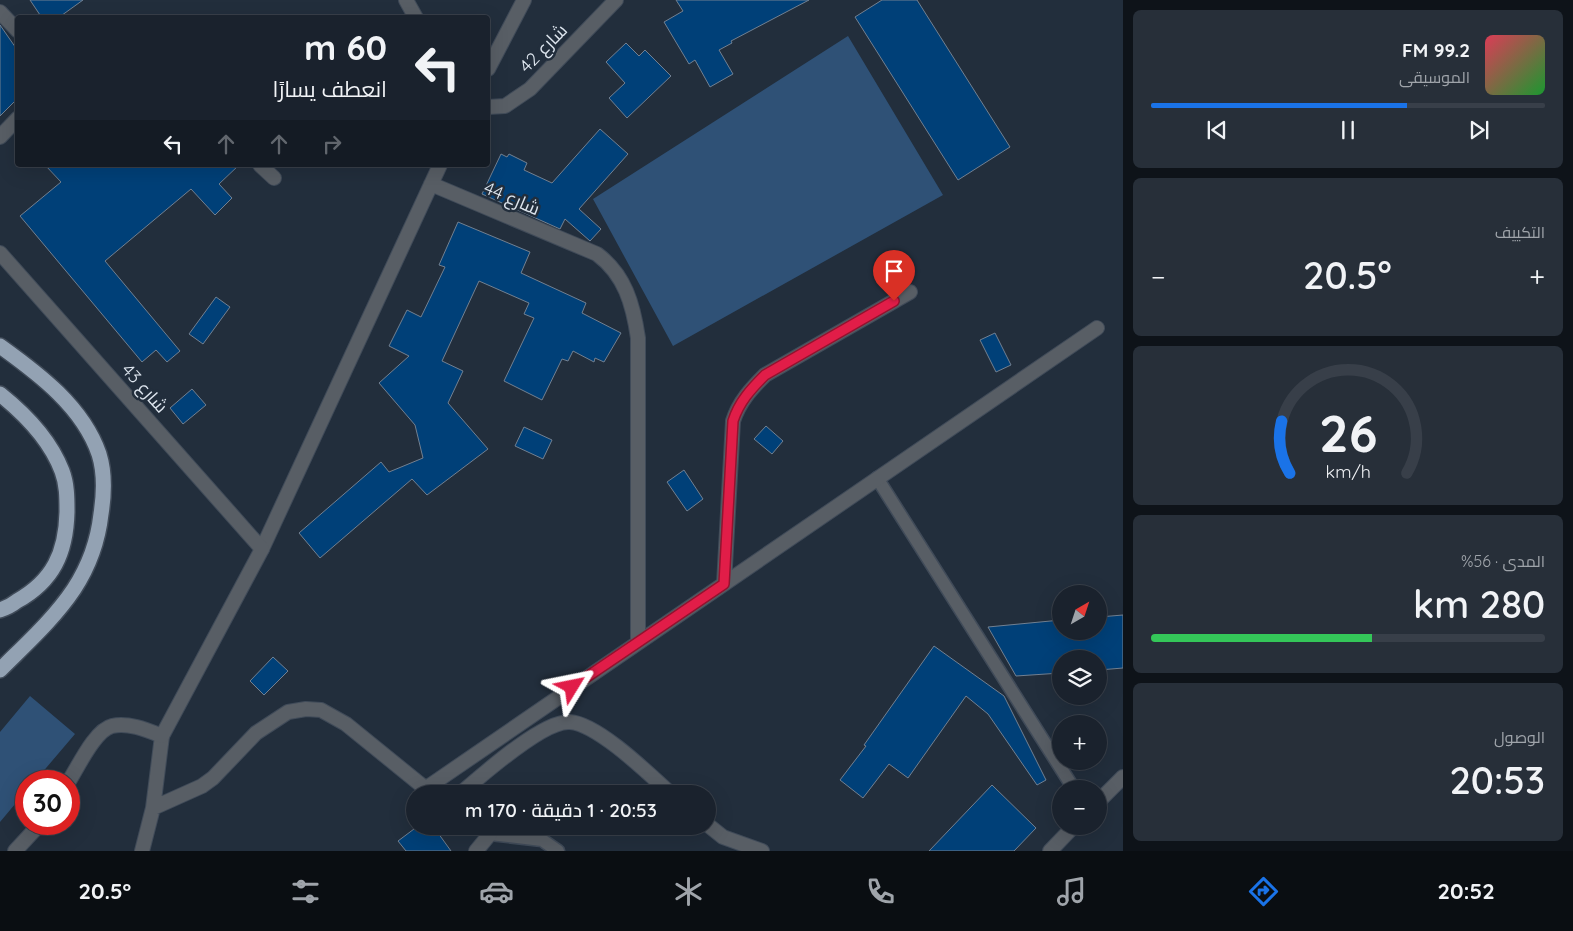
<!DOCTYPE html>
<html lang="ar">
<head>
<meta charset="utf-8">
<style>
	body { margin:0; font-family:Quicksand,Cairo,sans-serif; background:#272f39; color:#f1f3f6; direction:rtl; height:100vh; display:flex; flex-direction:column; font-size:19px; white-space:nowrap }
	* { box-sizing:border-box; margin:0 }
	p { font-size:16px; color:#9fa4aa }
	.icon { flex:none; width:28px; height:28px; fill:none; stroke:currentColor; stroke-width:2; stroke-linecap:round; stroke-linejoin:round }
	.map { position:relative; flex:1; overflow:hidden; direction:ltr }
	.details { display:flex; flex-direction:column; gap:10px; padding:10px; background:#0e1319; width:450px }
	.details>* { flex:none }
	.hud { position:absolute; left:15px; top:15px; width:475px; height:152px; border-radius:5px; box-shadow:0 5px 20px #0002,0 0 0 1px #383f49; direction:rtl; background:#1a222d; color:#f1f3f6; overflow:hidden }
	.needle { width:32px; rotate:39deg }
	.tools { position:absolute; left:1052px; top:585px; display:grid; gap:10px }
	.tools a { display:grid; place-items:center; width:55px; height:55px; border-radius:50%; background:#1a222d; box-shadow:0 5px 20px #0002,0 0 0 1px #383f49; font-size:25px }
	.speed { position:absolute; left:15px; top:770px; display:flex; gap:10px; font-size:25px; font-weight:700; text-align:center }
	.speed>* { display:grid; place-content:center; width:65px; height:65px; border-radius:50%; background:#1a222d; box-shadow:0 5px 20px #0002,0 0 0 1px #383f49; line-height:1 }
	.speed .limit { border:8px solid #d22; background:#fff; color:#111 }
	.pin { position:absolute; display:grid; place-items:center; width:42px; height:42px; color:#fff; margin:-51px -21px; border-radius:50% 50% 50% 0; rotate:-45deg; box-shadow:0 0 5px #0007 }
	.pin .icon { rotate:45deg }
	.me { position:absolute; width:55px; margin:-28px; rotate:55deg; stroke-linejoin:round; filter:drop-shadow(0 0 4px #0008) }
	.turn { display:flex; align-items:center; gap:18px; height:105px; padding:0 20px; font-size:22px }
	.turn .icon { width:65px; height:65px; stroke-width:2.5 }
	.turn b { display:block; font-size:35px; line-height:42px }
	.lanes { display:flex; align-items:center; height:48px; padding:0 20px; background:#0003; justify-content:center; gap:25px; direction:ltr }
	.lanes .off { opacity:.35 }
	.big { font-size:38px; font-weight:600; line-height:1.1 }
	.details .widget { flex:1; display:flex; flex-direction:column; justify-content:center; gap:8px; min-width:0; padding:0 18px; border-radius:8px; background:#272f39 }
	.details .dial { align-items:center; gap:0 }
	.dial svg { height:130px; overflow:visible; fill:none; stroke:#383f49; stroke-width:7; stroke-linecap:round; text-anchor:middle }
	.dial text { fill:#f1f3f6; stroke:none }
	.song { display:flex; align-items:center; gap:15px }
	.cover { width:60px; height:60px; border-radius:8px; background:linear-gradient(135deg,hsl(350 70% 55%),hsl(130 70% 35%)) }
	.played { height:5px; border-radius:2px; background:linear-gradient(90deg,#1a73e8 65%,#383f49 65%) }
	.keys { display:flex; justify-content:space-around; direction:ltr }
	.heat { display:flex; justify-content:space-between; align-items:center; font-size:28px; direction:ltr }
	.charge { height:8px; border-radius:4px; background:linear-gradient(90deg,#34c759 56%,#383f49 0) }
	.trip { position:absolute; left:406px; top:785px; width:310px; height:50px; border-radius:25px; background:#1a222d; box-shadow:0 5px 20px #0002,0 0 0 1px #383f49; font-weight:600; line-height:50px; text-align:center; direction:rtl }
	.dock { display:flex; height:80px; justify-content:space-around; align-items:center; background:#0a0e12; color:#9fa4aa }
	.dock .icon { width:35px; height:35px }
	.dock .active { color:#1a73e8 }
	.dock b { font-size:22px; color:#f1f3f6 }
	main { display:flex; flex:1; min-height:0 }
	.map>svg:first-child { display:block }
	.green { fill:#2f5176 }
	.building { fill:#004078; stroke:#728091 }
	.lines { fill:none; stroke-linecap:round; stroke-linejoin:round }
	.service-casing { stroke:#404b59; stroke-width:15 }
	.minor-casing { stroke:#404b59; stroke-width:16 }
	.tertiary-casing { stroke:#404b59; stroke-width:16 }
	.motorway-casing { stroke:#404b59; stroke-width:18 }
	.service { stroke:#585e65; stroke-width:12 }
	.minor { stroke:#585e65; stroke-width:14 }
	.tertiary { stroke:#585e65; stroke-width:14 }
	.motorway { stroke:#93a2b3; stroke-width:15 }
	.route-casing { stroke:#92132f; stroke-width:12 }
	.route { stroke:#e11d48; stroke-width:9 }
	.labels { text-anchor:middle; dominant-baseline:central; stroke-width:5; stroke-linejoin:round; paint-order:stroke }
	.street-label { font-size:18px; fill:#dee6ef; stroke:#222e3c }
</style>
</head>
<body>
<main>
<section class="details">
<div class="widget">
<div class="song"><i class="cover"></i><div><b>99.2 FM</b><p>الموسيقى</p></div></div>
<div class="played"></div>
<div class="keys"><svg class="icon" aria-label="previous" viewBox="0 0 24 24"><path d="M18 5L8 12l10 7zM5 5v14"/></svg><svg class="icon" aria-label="pause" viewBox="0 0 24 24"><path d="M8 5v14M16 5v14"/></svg><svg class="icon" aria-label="next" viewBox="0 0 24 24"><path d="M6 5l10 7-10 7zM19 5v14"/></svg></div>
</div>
<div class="widget"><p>التكييف</p>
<div class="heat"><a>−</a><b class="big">20.5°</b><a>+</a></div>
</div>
<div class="widget dial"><svg viewBox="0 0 100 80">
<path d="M14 69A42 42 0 1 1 86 69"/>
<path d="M14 69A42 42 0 0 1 9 37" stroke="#1a73e8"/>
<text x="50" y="56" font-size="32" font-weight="700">26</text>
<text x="50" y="72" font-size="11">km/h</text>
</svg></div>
<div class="widget"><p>المدى · 56%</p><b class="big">280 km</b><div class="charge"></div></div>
<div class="widget"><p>الوصول</p><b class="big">20:53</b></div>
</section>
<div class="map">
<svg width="1123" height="851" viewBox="0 0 1123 851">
	<rect width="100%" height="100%" fill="#222e3c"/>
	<path class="green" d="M 848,36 L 943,195 L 673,346 L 593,199 Z
		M 30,696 L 75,734 L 35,781 L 26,781 L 26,791 L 0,822 L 0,732 Z"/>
	<path class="building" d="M 30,0 L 83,0 L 58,18 L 42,18 Z
		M 676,0 L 809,0 L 731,41 L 732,43 L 719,50 L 733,74 L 710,87 L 695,60 L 689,64 L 664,22 L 683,11 Z
		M 882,0 L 917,0 L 1010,147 L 958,180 L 855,17 Z
		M 0,25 L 18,51 L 18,98 L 0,116 Z
		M 626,43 L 639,56 L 645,50 L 671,76 L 627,118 L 609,98 L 625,83 L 606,62 Z
		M 600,129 L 628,154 L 579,209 L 601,229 L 590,241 L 565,219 L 560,229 L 482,194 L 501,154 L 507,157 L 509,154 L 527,163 L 524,170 L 552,183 Z
		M 45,165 L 239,165 L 219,184 L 232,198 L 215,215 L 191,189 L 105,261 L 180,351 L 167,362 L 156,350 L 142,362 L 20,216 L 61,182 Z
		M 458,222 L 530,252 L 521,273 L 586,303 L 582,313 L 621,333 L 604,362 L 595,358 L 594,362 L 573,351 L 568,361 L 562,359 L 542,400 L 504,381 L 534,318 L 524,314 L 529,303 L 479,281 L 442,361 L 463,371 L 448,403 L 488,449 L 427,495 L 412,479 L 320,558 L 299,533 L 381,462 L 389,472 L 423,458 L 415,425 L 379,383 L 409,356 L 389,346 L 407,310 L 421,317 L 445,267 L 439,265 Z
		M 216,297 L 230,307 L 203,344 L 189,334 Z
		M 995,333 L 1011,365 L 996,372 L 980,340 Z
		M 192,389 L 206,405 L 183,424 L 170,408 Z
		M 766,426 L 783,441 L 772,454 L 754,439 Z
		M 524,427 L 552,440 L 543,459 L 515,446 Z
		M 684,470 L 703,499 L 687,511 L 667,482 Z
		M 1123,615 L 1123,668 L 1099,670 L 1099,659 L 1061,659 L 1061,673 L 1016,676 L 988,627 L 1061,620 L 1061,631 L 1099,631 L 1099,617 Z
		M 934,646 L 1004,696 L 1046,780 L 1037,785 L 988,714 L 966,696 L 908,778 L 889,764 L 863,798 L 840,780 L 866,746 L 864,745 Z
		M 273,657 L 288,671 L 264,695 L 250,681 Z
		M 992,785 L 1036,828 L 1014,851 L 929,851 Z
		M 418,826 L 433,826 L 451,851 L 406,851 L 398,841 Z"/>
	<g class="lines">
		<g class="service-casing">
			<path id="service" d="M 877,478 L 1074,789
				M 490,834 L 542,840 L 558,851"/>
		</g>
		<g class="minor-casing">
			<path id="minor" d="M 406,0 L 416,18
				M 0,12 L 18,31
				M 488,69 L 524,0
				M 488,107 L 505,106 L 530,89 L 616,0
				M 0,137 L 18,118
				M 260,165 L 274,178
				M 431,184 L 597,254 C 625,275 633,304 638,338 L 638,642
				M 262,549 L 440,165
				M 724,584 L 733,421 C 739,402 751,389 765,375 L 910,292
				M 425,789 L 1097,328
				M 460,794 C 481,776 543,720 570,722 C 598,724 649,774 671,794
				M 153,808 L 202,786 L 213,778 L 256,733 L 288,712 L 306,709 L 321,710 L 346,724 L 431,793
				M 708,825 L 723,837 L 762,851
				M 142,851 L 153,808 L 162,736
				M 476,851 L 490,834 L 480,826"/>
		</g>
		<g class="tertiary-casing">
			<path id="tertiary" d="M 0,253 L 262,549 L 162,736 C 147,730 128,722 112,726 C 95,730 78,767 69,781
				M 1099,801 L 1123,777
				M 15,851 L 40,824
				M 1050,851 L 1074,826"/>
		</g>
		<g class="motorway-casing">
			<path id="motorway" d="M 0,346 C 39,374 83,407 99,454 C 105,473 104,495 101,514 C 98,541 89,566 74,589 C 54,619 26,644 0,670
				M 0,394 C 25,414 50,439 62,471 C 67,484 67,498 67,512 C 66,553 53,581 17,601 C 12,605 6,608 0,610"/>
		</g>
		<use href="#service" class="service"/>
		<use href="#minor" class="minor"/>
		<use href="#tertiary" class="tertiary"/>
		<use href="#motorway" class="motorway"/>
	</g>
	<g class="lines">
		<g class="route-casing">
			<path id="route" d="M 572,687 L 724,584 L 733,421 C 739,402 751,389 765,375 L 894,301"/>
		</g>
		<use href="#route" class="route"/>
	</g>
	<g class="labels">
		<g class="street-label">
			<text transform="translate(543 48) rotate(-46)">شارع 42</text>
			<text transform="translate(512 198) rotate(23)">شارع 44</text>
			<text transform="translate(145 388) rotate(48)">شارع 43</text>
		</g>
	</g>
</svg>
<div class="tools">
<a><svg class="needle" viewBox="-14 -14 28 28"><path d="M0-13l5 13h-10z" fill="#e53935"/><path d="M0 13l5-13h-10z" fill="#9fa4aa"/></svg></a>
<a><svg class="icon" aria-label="layers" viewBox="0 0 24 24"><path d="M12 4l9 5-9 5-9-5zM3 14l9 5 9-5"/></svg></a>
<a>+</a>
<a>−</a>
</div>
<div class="speed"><div class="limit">30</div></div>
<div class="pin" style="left:894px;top:301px;background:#d93025"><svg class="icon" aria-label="arrive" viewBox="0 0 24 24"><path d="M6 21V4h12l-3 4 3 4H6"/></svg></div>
<svg class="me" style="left:572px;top:687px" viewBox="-20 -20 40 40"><path d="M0-17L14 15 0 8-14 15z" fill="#e11d48" stroke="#fff" stroke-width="4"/></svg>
<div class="trip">20:53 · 1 دقيقة · 170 m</div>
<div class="hud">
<div class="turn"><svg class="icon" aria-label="left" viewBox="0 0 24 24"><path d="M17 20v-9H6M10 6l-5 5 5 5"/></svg><div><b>60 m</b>انعطف يسارًا</div></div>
<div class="lanes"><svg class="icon" aria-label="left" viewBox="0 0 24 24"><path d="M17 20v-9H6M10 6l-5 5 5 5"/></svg><svg class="icon off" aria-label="ahead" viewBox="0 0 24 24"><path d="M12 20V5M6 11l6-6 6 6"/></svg><svg class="icon off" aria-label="ahead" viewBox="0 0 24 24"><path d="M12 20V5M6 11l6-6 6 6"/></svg><svg class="icon off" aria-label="right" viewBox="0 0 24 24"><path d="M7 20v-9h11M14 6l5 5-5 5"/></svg></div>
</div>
</div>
</main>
<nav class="dock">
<b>20:52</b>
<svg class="icon active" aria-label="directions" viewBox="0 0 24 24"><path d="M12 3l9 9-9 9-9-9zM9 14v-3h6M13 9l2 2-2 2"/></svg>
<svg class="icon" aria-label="music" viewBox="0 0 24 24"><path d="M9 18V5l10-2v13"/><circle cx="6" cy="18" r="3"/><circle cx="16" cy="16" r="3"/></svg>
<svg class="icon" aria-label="phone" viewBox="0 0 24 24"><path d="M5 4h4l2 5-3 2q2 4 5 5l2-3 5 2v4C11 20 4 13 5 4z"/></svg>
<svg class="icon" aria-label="climate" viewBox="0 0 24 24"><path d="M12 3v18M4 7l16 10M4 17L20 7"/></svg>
<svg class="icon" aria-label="car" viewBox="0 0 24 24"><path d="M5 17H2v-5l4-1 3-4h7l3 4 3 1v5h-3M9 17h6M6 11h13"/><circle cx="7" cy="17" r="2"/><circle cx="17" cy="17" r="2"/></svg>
<svg class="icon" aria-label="filters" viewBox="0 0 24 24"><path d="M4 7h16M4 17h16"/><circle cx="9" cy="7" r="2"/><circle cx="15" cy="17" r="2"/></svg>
<b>20.5°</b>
</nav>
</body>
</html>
